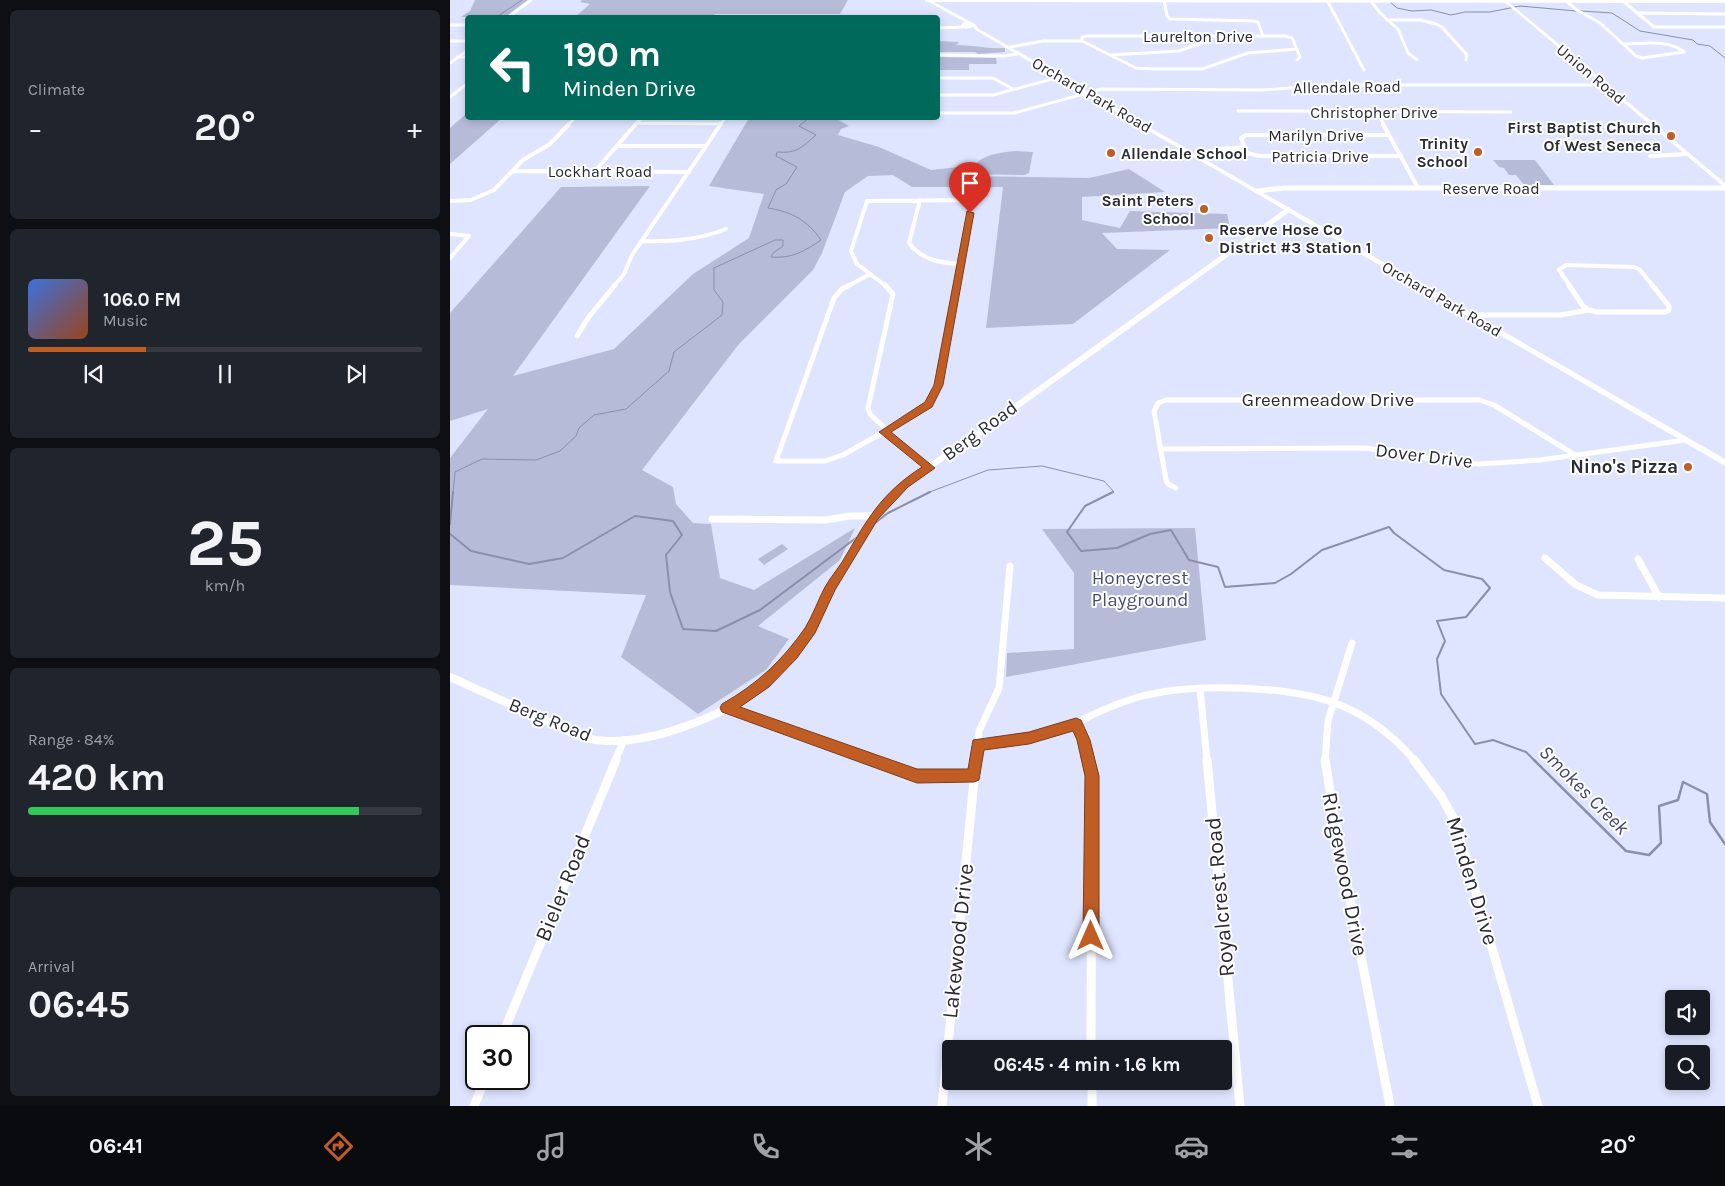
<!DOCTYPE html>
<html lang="en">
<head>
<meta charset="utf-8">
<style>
	body { margin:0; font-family:Karla,sans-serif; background:#20242c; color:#f1f3f6; height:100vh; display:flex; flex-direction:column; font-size:19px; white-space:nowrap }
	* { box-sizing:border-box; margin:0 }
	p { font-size:16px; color:#9ea1a6 }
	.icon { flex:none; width:28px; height:28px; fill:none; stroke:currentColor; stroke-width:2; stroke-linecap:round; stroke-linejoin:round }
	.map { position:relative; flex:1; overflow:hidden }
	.details { display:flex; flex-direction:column; gap:10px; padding:10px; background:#0d0f14; width:450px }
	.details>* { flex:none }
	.top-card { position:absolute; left:15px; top:15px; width:475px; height:105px; border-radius:5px; box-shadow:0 2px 8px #0003; background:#00695c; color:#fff; overflow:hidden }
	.buttons { position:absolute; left:1215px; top:990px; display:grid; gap:10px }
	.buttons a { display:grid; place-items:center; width:45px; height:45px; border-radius:5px; background:#171b24; box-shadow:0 2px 8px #0003; font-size:25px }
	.speed { position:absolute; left:15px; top:1025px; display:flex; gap:10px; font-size:25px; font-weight:700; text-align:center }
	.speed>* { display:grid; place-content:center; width:65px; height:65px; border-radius:50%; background:#171b24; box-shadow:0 2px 8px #0003; line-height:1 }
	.speed .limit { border:2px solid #111; border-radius:8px; background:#fff; color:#111 }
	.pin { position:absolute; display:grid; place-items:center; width:42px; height:42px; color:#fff; margin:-51px -21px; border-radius:50% 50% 50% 0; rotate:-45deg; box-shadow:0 0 5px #0007 }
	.pin .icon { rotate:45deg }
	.me { position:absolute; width:55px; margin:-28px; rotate:0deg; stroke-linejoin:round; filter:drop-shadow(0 0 4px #0008) }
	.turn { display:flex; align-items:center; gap:18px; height:105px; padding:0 15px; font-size:22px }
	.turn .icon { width:65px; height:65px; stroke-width:2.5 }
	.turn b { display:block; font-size:35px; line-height:42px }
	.big { font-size:38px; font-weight:700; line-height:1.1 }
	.details .card { flex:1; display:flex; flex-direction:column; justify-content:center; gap:8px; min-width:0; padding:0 18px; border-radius:8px; background:#20242c }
	.details .dial { align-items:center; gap:0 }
	.dial b { font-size:65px; line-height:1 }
	.song { display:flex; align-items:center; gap:15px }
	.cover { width:60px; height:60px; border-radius:8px; background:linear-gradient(135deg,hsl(220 70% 55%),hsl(20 70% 35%)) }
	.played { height:5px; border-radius:2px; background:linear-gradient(90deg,#c05d25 30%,#363941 30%) }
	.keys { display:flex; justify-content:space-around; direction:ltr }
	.heat { display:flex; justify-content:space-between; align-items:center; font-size:28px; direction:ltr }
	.charge { height:8px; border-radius:4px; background:linear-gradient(90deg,#34c759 84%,#363941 0) }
	.trip { position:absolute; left:492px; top:1040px; width:290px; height:50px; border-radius:5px; background:#171b24; box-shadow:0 2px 8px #0003; font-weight:700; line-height:50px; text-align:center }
	.menu { display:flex; height:80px; justify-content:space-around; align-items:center; background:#090b0e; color:#9ea1a6 }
	.menu .icon { width:35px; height:35px }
	.menu .selected { color:#c05d25 }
	.menu b { font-size:22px; color:#f1f3f6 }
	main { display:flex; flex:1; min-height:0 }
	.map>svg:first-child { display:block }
	.green { fill:#b6bcd8 }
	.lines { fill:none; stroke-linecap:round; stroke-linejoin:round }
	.stream-far2 { stroke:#8a8faa; stroke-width:1 }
	.stream-far1 { stroke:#8a8faa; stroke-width:2 }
	.stream { stroke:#8a8faa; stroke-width:2.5 }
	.minor-far4 { stroke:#fff; stroke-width:3 }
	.minor-far3 { stroke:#fff; stroke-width:4 }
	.minor-far2 { stroke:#fff; stroke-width:5 }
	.minor-far1 { stroke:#fff; stroke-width:7 }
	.minor { stroke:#fff; stroke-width:9 }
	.tertiary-far3 { stroke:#fff; stroke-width:4 }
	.tertiary-far2 { stroke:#fff; stroke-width:5 }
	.tertiary-far1 { stroke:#fff; stroke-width:6 }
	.tertiary { stroke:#fff; stroke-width:8 }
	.secondary { fill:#fff; fill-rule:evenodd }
	.route { fill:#c05d25; stroke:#7d3c18 }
	.poi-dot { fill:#c05d25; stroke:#fff; stroke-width:2 }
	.labels { text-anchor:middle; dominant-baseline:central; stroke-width:4; stroke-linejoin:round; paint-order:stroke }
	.far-street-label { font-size:16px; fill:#292b35; stroke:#fff }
	.far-poi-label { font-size:16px; font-weight:bold; fill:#292b35; stroke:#fff; text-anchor:end }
	.street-label { font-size:19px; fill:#292b35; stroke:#fff }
	.poi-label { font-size:19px; font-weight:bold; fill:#292b35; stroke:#fff; text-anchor:end }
	.park-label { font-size:19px; fill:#464d77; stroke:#fff }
	.water-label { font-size:20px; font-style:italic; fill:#424973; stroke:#fff }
	.near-street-label { font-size:22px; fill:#292b35; stroke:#fff }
</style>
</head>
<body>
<main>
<section class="details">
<div class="card"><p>Climate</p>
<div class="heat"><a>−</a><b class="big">20°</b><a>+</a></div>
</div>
<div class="card">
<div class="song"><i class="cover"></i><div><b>106.0 FM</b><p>Music</p></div></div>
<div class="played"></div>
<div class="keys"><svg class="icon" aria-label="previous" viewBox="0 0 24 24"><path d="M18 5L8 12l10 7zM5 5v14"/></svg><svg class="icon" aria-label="pause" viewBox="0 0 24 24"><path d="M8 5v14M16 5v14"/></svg><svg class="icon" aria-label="next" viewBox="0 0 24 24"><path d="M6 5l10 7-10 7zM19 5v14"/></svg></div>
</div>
<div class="card dial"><b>25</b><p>km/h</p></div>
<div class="card"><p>Range · 84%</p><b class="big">420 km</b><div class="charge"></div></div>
<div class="card"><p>Arrival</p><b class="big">06:45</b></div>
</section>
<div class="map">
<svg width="1275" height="1106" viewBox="0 0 1275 1106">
	<rect width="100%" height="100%" fill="#dfe5fe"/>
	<path class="green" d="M 25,0 L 78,0 L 55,17 L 11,17 L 20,11 Z
		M 132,0 L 398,0 L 390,14 L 265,14 L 261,18 L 125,17 L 140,4 L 130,2 Z
		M 488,41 L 509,42 L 506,45 C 523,45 538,49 555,48 L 555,52 L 528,54 L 525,52 L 488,52 Z
		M 488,57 L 546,58 L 547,64 L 519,64 L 519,70 L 488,70 Z
		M 17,113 L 18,118 L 52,118 L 0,164 L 0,128 Z
		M 299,118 L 385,118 L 399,126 L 391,129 L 388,135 L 429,147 L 481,170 L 509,167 L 514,176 L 639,178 L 679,169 L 715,192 L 632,197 L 632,220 L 670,228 L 680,211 L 777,214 L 780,228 L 652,233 L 667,249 L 720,250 L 623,324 L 536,328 L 553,187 L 462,187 L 443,175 L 418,176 L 395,192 L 372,253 L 363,270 L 289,344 L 192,470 L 223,487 L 226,504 L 243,523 L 261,524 L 270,578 L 304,590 L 405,528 L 390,560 L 308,626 L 339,639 L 316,670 L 248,714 L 171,657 L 196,595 L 0,585 L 0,458 L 38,409 L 0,421 L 0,313 L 111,187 L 200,186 L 63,376 L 164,349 L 243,274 L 299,238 L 314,194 L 259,186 Z
		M 564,151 L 583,152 L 579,173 L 574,175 L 522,174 C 524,155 548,153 564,151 Z
		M 1043,160 L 1085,160 L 1104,185 L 1074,185 L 1066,175 L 1059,175 L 1054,168 L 1049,167 Z
		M 745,528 L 756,640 L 556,677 L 557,653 L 624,649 L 624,573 L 592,529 Z
		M 332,544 L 338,549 L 314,565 L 308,559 Z"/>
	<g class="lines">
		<path class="stream-far2" d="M 939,1 L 947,8 L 962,11 L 981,10 L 1001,15 L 1015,12 L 1040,12 L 1070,6 L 1126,11
			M 1131,11 L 1162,13 L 1190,31 L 1243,40 L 1247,44 L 1260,46 L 1275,58
			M 45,18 L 72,0
			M 204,18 L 213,16 L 220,18
			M 3,493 L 5,472 L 32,459 L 86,460 L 110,451 L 126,436 L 129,428 L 144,415 L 176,409 L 219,371 L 224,352 L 272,315 L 273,302 L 264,290 L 264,268 L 325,240 L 333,240 L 333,246 L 323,253 L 321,257 C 341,259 355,251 371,240 C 357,220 342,212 318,208 L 326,190 L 336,184 L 347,167 L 326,156 L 327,152 C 347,154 352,147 366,135 L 349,126 L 359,118
			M 477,493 L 538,470 L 592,466 L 654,481 L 664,492 L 660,493"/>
		<path class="stream-far1" d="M 663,492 L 635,506 L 617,532 L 631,551 L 667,548 L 700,534 L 721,530 L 739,560 L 768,567 L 775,587 L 825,583 L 841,574 L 872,550 L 939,527 L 944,533 L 994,570 L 1032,579 L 1040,588 L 1016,617 L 987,621 L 995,641 L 987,659 L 991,694 L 1025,744 L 1043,740 L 1076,752 L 1085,761
			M 425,523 L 438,513 L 480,492
			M 0,524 L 3,492
			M 0,534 L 21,551 L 79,564 L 113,558 L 185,516 L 223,521 L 232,535 L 216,555 L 220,592 L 233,629 L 266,631 L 310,610 L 406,538"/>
		<path class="stream" d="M 1084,760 L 1176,851 L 1199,855 L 1211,843 L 1209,806 L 1228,800 L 1233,782 L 1257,794 L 1260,822 L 1275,844"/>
		<path class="minor-far4" d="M 714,0 L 717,16 L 720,19 L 804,21 L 808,22 L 813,36
			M 877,0 L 914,70
			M 921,1 L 930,13 L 948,29 L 958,53 L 967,60
			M 1116,1 L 1127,10 L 1150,23 L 1173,44
			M 1173,1 L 1204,27 L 1275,27
			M 1188,13 L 1275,14
			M 57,18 L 81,0
			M 937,20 L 970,20 L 986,24 L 992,27 L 1017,55 L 1016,60
			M 0,25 L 18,25
			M 488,28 L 513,27
			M 0,41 L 18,41
			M 632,41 L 632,37 L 637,36 L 835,36 L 842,38 L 850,57 L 847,60
			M 1173,44 C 1192,44 1218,39 1234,52 L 1192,58 L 1186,56 Z
			M 560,47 L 593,41 L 632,41 L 686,68 L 703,69 L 752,69 L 798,53 L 847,49
			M 567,54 L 555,56 L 569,53
			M 488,55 L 555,56
			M 661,55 L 729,51 L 751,43 L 755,36
			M 7,57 L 18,57
			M 0,63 L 18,50
			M 488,78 L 543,78 L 563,89
			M 488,95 L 543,95 L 610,77
			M 0,97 L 18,83
			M 788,111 L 1061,112
			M 927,112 L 934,125
			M 488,113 L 564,113 L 652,89 L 812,90 L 878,85 L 1156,85
			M 187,123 L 271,124
			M 118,125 L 125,118
			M 185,125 L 191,118
			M 270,125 L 275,118"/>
		<path class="minor-far3" d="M 269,124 L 271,124
			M 933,124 L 968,188
			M 939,135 L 796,135 L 791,138 L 797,153 L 809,156 L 951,156
			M 167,146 L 255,146
			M 1200,156 L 1237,154
			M 748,157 L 770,149 L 794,147
			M 62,171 L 239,172
			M 145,171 L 186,124
			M 470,200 L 459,243 C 471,260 491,263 510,264
			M 0,201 L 21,200 L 44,190 L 73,160 L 100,144 L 119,124
			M 0,234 L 19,236 L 0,258
			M 191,241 C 221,242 248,240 276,229
			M 420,274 L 436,286
			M 420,274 L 407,264 L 401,251 L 417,201 L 522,200 L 507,286
			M 164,286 L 174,274 L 182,255 L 271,124
			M 398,286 L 420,274
			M 1120,286 L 1109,270 L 1116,265 L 1184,267 L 1190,270 L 1203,286"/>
		<path class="minor-far2" d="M 400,285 L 392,289 L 384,298 L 326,461 L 375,461 L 393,455 L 437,430
			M 435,285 L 443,294 L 418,408 L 420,414 L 437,430
			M 1119,285 L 1133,306 L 1139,310
			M 1139,310 L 1147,312 L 1215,312 L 1219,310 L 1219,306 L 1202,285
			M 1021,315 L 1110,315 L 1139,310
			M 127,336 L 138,318 L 165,285
			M 437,430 C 458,417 478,408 489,385 L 507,285
			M 434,432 L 479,468
			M 710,449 L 916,448 L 1000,462 L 1029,464 L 1090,460 L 1236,440
			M 726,488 L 718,484 L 716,480 L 704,411 L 708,403 L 716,400 L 1029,400 L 1044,405 L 1125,455"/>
		<path class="minor-far1" d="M 262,519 L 376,520 L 400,516 L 424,516
			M 1095,558 L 1126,585 L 1148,595 L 1275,598
			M 1188,559 L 1209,597
			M 750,688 L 757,761
			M 276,708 L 425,761
			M 626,724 L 638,761
			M 527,744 C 557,741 588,738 616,728 C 625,725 632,720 640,716 C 654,709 670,703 685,698 C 717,689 750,687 783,688 C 859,690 913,700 965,761
			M 165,761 L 174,740
			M 526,761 L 529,731 L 549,688 L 560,566
			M 875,761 L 878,721 L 902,643"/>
		<path class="minor" d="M 422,760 L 467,776 L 524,775
			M 638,760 L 642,776 L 641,1049
			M 757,760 L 790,1106
			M 875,760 L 887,832 L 940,1106
			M 964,760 L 991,796 L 1005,821 L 1088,1106
			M 52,1036 L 166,760
			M 642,1081 L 642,1106
			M 24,1106 L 35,1079
			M 492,1106 L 526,760"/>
		<path class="tertiary-far3" d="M 477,0 L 1275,1"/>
		<path class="tertiary-far2" d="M 807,191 L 834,188 L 1275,188
			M 733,286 L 838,210"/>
		<path class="tertiary-far1" d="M 445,493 L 454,484 L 532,431 L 734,285"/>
		<path class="tertiary" d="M 0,677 C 31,691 62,705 93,719 C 109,727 128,737 146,740 C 197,747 275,716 314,684 C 328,673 342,656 352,642 C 365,625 372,607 381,589 C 398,554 420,520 446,492"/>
		<path class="secondary" d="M 475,0 L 480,0 L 525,24 L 529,29 L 1275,459 L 1275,466 L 527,31 L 523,27 L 517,29 L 510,27 L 513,22 L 515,22 Z
			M 1052,0 L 1056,0 L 1275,183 L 1275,188 Z"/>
	</g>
	<path class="route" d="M 517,211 L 524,213 L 493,385 L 482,407 L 441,432 L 485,468 L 458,487 L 428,519 L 385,590 L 365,633 L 347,658 L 319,687 L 290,707 L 467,769 L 518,769 L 523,740 L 579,732 L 626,718 L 631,720 L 640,740 L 649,776 L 649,936 L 647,941 L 641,944 L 636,941 L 633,936 L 635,776 L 627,740 L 623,731 L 579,744 L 534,750 L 529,780 L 524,782 L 467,783 L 272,712 L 270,708 L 272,704 C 307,684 332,661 355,628 C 363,615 368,600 375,587 C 380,578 387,570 392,562 C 417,520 430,494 472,467 L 429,432 L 475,402 L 484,385 Z"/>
	<g class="poi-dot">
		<circle cx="1221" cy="136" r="5"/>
		<circle cx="1028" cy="152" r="5"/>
		<circle cx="661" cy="153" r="5"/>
		<circle cx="754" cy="209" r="5"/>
		<circle cx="759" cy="238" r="5"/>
		<circle cx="1238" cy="467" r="5"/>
	</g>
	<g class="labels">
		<g class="far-street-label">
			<text x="748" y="36">Laurelton Drive</text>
			<text transform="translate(1141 74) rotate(40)">Union Road</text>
			<text transform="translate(897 87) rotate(-1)">Allendale Road</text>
			<text transform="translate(642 95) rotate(30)">Orchard Park Road</text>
			<text x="924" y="112">Christopher Drive</text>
			<text x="866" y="135">Marilyn Drive</text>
			<text x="870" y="156">Patricia Drive</text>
			<text x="150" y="171">Lockhart Road</text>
			<text x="1041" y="188">Reserve Road</text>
			<text transform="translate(992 299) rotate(30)">Orchard Park Road</text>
		</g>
		<g class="far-poi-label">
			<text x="1211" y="127">First Baptist Church<tspan x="1211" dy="18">Of West Seneca</tspan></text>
			<text x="1018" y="143">Trinity<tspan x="1018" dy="18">School</tspan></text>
			<text x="671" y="153" text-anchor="start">Allendale School</text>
			<text x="744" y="200">Saint Peters<tspan x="744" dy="18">School</tspan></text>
			<text x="769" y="229" text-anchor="start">Reserve Hose Co<tspan x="769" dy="18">District #3 Station 1</tspan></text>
		</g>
		<g class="street-label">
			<text x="878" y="400">Greenmeadow Drive</text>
			<text transform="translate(530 431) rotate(-36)">Berg Road</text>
			<text transform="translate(974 456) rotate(7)">Dover Drive</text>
			<text transform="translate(100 720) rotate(22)">Berg Road</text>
		</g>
		<g class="poi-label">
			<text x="1228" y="467">Nino's Pizza</text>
		</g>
		<g class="park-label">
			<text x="690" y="578">Honeycrest<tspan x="690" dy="22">Playground</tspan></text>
		</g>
		<g class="water-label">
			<text transform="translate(1134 790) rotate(45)">Smokes Creek</text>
		</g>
		<g class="near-street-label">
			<text transform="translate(895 874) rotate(79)">Ridgewood Drive</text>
			<text transform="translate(1022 881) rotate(73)">Minden Drive</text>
			<text transform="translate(113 888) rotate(-68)">Bieler Road</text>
			<text transform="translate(770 897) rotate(-95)">Royalcrest Road</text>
			<text transform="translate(508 941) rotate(-84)">Lakewood Drive</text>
		</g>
	</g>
</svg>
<div class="buttons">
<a><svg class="icon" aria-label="sound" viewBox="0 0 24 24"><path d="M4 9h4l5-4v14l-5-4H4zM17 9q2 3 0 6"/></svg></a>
<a><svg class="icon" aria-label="search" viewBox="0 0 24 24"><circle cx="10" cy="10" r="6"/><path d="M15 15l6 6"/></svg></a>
</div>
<div class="speed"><div class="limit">30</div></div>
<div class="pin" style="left:520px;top:213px;background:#d93025"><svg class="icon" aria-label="arrive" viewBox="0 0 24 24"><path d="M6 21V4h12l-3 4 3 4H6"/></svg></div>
<svg class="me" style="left:641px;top:936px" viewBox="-20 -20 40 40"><path d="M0-17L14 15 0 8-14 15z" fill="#c05d25" stroke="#fff" stroke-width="4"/></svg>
<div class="trip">06:45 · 4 min · 1.6 km</div>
<div class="top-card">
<div class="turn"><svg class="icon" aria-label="left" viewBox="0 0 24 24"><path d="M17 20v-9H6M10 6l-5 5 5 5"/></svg><div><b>190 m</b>Minden Drive</div></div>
</div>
</div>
</main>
<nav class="menu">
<b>06:41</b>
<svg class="icon selected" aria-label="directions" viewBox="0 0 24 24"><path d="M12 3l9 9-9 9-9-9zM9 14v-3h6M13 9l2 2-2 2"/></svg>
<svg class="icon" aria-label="music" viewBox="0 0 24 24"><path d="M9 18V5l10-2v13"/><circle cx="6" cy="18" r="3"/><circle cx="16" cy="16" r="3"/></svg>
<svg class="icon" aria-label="phone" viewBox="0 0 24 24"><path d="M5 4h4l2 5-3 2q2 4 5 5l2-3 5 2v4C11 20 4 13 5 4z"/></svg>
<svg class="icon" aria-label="climate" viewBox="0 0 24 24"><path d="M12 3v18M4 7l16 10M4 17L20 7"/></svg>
<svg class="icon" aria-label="car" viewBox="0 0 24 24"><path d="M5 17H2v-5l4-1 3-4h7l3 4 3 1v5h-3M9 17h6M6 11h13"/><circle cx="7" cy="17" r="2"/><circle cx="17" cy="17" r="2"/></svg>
<svg class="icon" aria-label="filters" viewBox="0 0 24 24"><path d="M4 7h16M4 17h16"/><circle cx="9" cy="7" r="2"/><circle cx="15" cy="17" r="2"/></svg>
<b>20°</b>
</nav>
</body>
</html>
